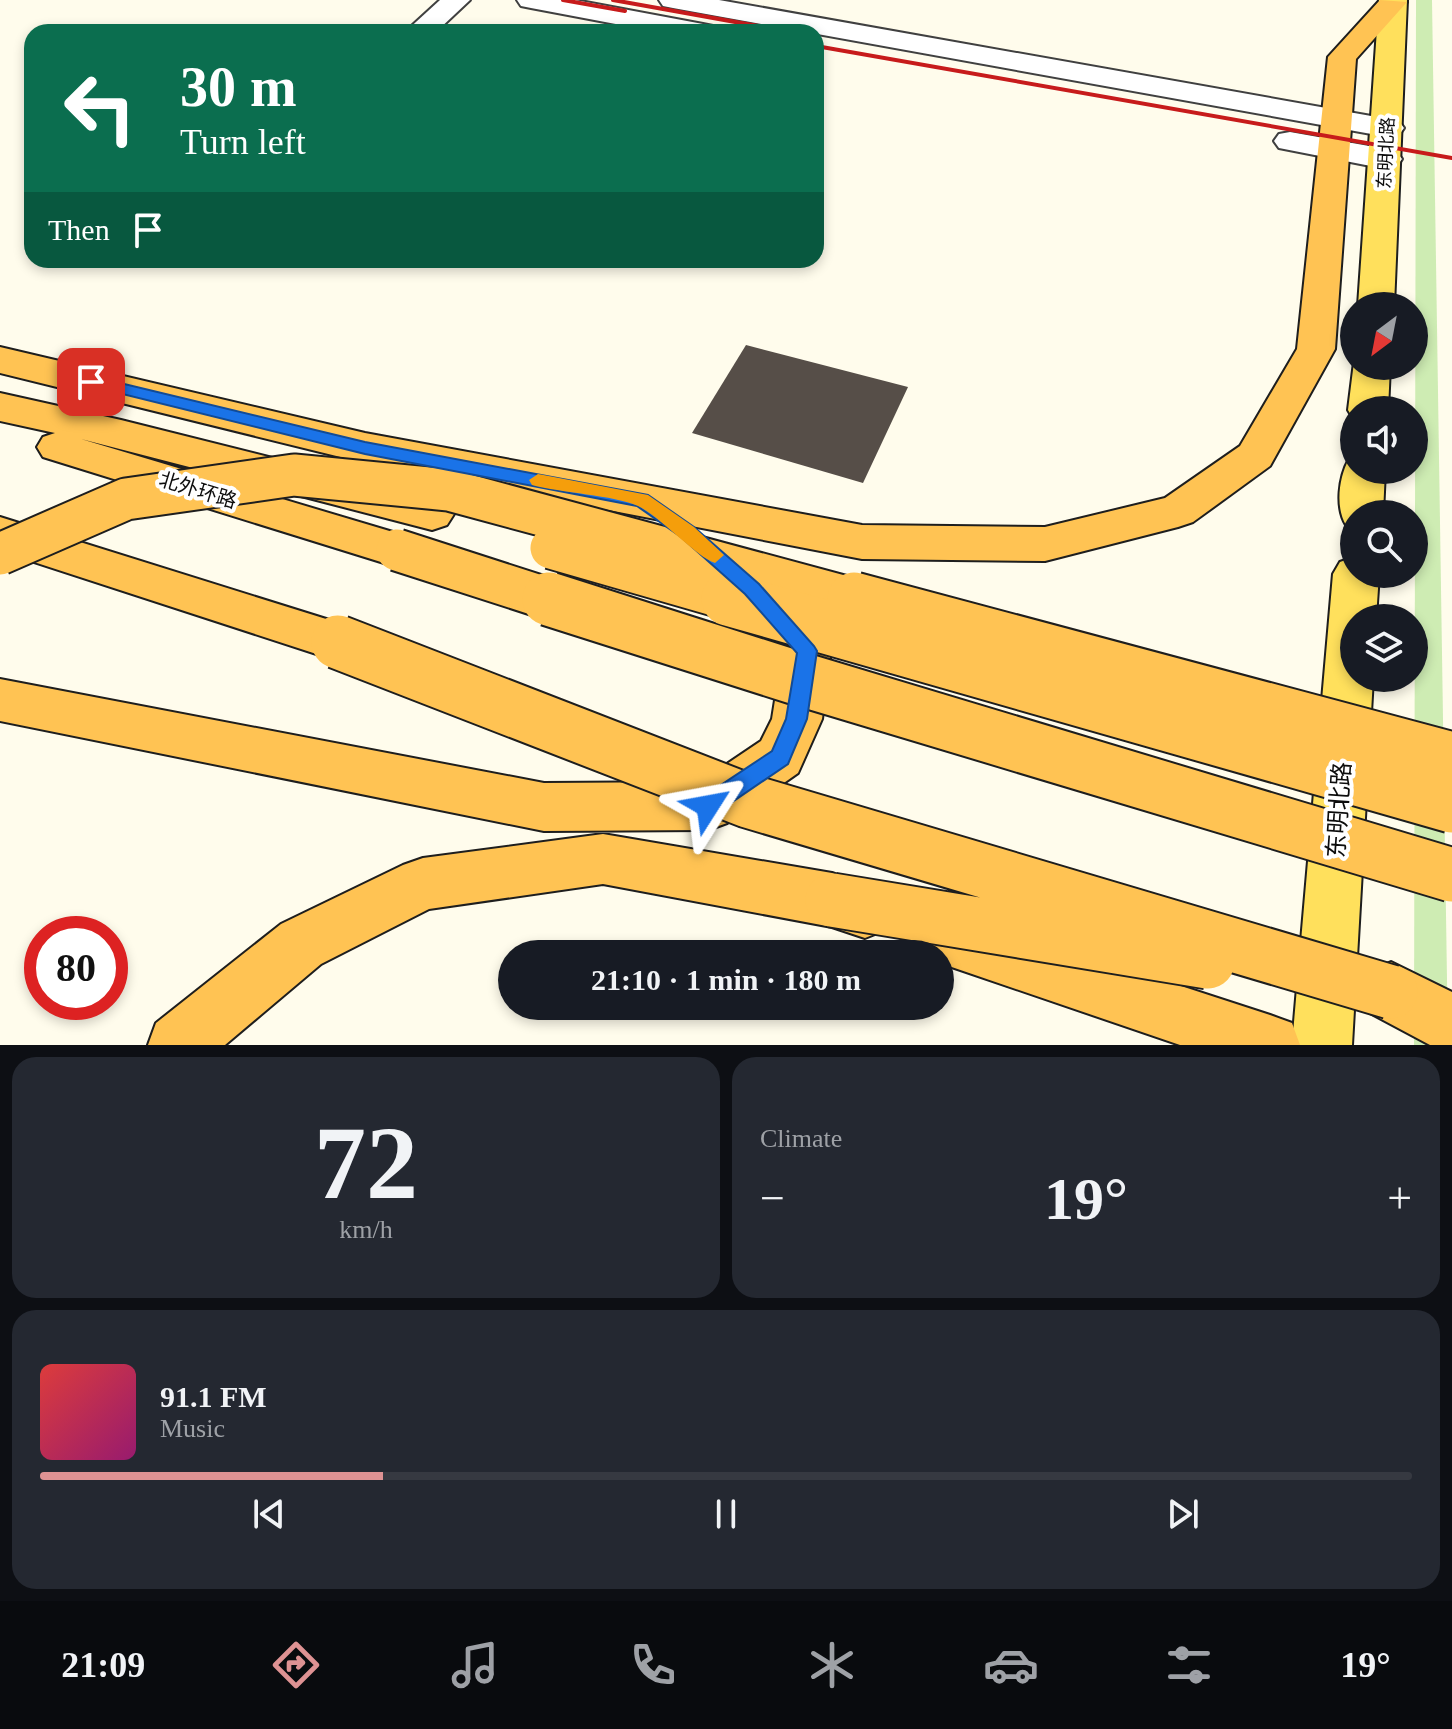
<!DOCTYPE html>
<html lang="en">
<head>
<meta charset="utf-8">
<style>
	body { margin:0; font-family:"Times New Roman","Noto Sans SC",serif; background:#242831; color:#f1f3f6; height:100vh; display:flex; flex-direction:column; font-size:30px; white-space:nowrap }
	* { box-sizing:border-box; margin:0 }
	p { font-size:26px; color:#9ea1a6 }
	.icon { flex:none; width:44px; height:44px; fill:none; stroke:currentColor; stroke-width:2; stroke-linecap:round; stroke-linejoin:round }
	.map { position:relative; height:1045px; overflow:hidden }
	.side { display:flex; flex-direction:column; gap:12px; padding:12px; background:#0d0f14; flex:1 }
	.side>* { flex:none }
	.hud { position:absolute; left:24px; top:24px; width:800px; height:244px; border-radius:24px; box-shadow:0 4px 12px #0003; background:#0b6e4f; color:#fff; overflow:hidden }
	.needle { width:52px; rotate:212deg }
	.fabs { position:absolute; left:1340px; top:292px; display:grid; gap:16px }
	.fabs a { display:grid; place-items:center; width:88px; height:88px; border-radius:50%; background:#171b24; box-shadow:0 4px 12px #0003; font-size:40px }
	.speed { position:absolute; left:24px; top:916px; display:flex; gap:16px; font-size:40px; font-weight:700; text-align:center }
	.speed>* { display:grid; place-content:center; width:104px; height:104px; border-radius:50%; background:#171b24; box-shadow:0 4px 12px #0003; line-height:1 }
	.speed .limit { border:12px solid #d22; background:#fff; color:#111 }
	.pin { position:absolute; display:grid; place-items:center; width:68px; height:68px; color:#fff; margin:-34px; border-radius:16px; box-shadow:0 4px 12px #0006 }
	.me { position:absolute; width:88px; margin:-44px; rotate:56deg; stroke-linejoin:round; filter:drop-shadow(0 0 6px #0008) }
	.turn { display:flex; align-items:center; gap:28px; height:168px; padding:0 24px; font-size:36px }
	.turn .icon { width:104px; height:104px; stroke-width:2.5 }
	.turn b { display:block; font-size:56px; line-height:68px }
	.then { display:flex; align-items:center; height:76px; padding:0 24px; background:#0003; gap:16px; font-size:30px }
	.big { font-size:60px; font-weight:700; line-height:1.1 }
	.side .tile { flex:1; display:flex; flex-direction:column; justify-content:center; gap:12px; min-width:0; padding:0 28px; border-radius:24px; background:#242831 }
	.side .dial { align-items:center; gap:0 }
	.dial b { font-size:104px; line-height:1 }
	.song { display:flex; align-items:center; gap:24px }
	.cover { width:96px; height:96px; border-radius:12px; background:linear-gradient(135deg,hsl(0 70% 55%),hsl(320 70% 35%)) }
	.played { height:8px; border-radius:4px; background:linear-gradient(90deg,#de9293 25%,#363941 25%) }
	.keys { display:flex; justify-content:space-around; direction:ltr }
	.heat { display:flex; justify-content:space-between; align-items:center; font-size:44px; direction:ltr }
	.side .tiles { flex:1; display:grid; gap:12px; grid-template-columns:1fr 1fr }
	.tile:last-child { grid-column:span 2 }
	.trip { position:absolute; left:498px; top:940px; width:456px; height:80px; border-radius:40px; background:#171b24; box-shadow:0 4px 12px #0003; font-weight:700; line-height:80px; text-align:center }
	.dock { display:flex; height:128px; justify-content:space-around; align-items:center; background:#090b0e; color:#9ea1a6 }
	.dock .icon { width:56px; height:56px }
	.dock .active { color:#de9293 }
	.dock b { font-size:36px; color:#f1f3f6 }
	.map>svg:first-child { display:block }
	.green { fill:#ceecb3 }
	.building { fill:#564e48 }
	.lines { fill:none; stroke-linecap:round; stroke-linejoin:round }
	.minor-casing { stroke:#404040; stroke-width:4 }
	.tertiary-casing { stroke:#404040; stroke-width:4 }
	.primary-casing { stroke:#1e1e1e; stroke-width:4 }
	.trunk-casing { stroke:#1e1e1e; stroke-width:4 }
	.minor { fill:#fff; fill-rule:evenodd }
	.tertiary { fill:#fff; fill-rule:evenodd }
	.primary { fill:#ffe05c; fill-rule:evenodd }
	.trunk { fill:#ffc353; fill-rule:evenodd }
	.rail { stroke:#c71b1b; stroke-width:4 }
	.trunk-bridge-far1-casing { stroke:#1e1e1e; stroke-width:45; stroke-linecap:butt }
	.trunk-bridge-casing { stroke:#1e1e1e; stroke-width:57; stroke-linecap:butt }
	.trunk-bridge-far1 { stroke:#ffc353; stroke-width:41 }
	.trunk-bridge { stroke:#ffc353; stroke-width:53 }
	.route { fill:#1a73e8; stroke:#114b97; stroke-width:2 }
	.slow { fill:#f59e0b }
	.labels { text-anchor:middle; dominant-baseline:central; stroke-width:8; stroke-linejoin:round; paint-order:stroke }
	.far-street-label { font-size:18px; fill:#0d0d0d; stroke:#fff }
	.street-label { font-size:20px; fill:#0d0d0d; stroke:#fff }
	.near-street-label { font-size:24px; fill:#0d0d0d; stroke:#fff }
</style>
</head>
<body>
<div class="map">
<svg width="1452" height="1045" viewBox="0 0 1452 1045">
	<rect width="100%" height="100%" fill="#fffcec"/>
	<path class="green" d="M 1416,0 L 1432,0 L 1448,1045 L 1414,1045 Z"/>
	<path class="building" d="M 746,345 L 908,387 L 863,483 L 692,433 Z"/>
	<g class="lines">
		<g class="minor-casing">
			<path id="minor" d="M 440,0 L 470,0 L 436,32 L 405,32 Z"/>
		</g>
		<g class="tertiary-casing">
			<path id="tertiary" d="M 517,0 L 575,0 L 703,24 L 713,26 L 717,32 L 658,32 L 531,8 L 521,6 Z
				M 659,0 L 719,0 L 1388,119 L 1399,121 L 1404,128 L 1399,135 L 1388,137 L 673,8 L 663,6 Z
				M 1290,132 L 1386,149 L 1397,152 L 1402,159 L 1397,166 L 1386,169 L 1279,148 L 1274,141 L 1279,134 Z"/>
		</g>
		<g class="primary-casing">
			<path id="primary" d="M 1379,0 L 1407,0 L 1394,306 L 1358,306 Z
				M 1354,362 L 1354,366 L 1390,366 L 1388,410 L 1354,410 L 1354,420 L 1348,410 Z
				M 1354,458 L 1354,470 L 1385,470 L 1383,514 L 1354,514 L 1354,528 L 1346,525 C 1335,507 1339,477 1349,459 Z
				M 1354,557 L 1354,574 L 1379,574 L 1376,618 L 1354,618 L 1354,678 L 1373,678 L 1352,1045 L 1292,1045 L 1333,574 L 1340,562 Z"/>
		</g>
		<g class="trunk-casing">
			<path id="trunk" d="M 1380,0 L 1407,2 L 1356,59 L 1335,349 L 1270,466 L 1193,522 L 1178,527 L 1045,561 L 862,559 L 365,463 L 0,373 L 0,347 L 365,433 L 862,525 L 1045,527 L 1165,498 L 1240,446 L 1297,349 L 1328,57 Z
				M 0,393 L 121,420 L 432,498 L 447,503 L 454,514 L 447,525 L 432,530 L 81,439 L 413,538 L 419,550 L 413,562 L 397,567 L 43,457 L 37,447 L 43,437 L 55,433 L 0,421 Z
				M 0,517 L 355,628 L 362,642 L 355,656 L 338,661 L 0,551 Z
				M 766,587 L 783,592 L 824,637 L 831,651 L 822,719 L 798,773 L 727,823 L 708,830 L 544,831 L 0,721 L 0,679 L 544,783 L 700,782 L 761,741 L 772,719 L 782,656 L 749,618 L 743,605 L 749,592 Z
				M 603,834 L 832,873 L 885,892 L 893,911 L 885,930 L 865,938 L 832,927 L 603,884 L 429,909 L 321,964 L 225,1045 L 148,1045 L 156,1023 L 281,924 L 403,865 L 423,858 Z
				M 938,907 L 1270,1015 L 1292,1023 L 1300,1045 L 1180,1045 L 940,963 L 940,954 L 917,954 L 909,935 L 918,915 Z
				M 1391,962 L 1452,992 L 1452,1045 L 1430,1045 L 1370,1013 L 1361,992 L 1370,971 Z"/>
		</g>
		<use href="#minor" class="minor"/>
		<use href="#tertiary" class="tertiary"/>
		<use href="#primary" class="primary"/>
		<use href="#trunk" class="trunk"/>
		<path class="rail" d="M 563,0 L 625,11
			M 613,0 L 791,32
			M 816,46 L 1452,158"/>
		<g class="trunk-bridge-far1-casing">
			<path id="trunk-bridge-far1" d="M 551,548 L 735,601
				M 397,550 L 555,601
				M 0,554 L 126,499 L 294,475 L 449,490 L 861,601"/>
		</g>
		<g class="trunk-bridge-casing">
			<path id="trunk-bridge" d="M 549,599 L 797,678 L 1452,875
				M 728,599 L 1452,806
				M 854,599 L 1452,759
				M 338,642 L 748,801 L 1391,992
				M 832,900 L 1208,962"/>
		</g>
		<use href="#trunk-bridge-far1" class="trunk-bridge-far1"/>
		<use href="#trunk-bridge" class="trunk-bridge"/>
	</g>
	<path class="route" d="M 91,376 L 365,442 L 648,495 L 694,527 L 759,584 L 814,646 L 817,651 L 807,719 L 788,764 L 716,813 L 708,816 L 700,813 L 697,806 L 700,799 L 772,751 L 786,719 L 797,653 L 745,594 L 681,537 L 637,506 L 365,454 L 86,385 L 86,378 Z"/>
	<path class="slow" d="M 538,474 L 648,495 L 694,527 L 724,555 L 715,563 C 695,556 662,518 638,506 C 613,495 561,493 532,485 L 529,480 Z"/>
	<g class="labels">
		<g class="far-street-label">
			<text transform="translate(1386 153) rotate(-87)">东明北路</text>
		</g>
		<g class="street-label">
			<text transform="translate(198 490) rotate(17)">北外环路</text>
		</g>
		<g class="near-street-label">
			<text transform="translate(1339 810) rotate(-86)">东明北路</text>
		</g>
	</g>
</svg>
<div class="fabs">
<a><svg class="needle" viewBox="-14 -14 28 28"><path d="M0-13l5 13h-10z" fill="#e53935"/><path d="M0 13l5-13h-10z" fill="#9ea1a6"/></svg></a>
<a><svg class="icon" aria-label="sound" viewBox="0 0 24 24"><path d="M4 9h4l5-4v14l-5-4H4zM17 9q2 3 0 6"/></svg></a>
<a><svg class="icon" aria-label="search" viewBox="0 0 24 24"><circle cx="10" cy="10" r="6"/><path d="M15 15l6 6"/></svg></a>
<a><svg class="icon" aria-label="layers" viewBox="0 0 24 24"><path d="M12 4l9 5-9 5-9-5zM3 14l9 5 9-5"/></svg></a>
</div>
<div class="speed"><div class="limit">80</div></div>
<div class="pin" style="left:91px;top:382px;background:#d93025"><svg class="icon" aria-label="arrive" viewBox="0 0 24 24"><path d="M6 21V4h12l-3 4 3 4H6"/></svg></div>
<svg class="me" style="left:708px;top:806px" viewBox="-20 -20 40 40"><path d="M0-17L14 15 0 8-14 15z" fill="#1a73e8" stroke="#fff" stroke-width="4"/></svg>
<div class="trip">21:10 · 1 min · 180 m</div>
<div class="hud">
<div class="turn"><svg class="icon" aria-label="left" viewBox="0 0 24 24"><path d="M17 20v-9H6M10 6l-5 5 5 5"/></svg><div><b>30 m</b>Turn left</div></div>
<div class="then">Then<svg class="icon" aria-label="arrive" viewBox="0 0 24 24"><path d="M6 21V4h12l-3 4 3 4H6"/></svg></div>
</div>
</div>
<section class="side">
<div class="tiles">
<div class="tile dial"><b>72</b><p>km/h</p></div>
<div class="tile"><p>Climate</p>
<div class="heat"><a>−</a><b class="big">19°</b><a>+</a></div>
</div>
<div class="tile">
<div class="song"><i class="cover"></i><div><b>91.1 FM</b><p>Music</p></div></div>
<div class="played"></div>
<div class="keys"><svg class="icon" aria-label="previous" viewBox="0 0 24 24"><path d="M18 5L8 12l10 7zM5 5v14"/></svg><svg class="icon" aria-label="pause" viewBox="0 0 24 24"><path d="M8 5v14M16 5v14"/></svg><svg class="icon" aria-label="next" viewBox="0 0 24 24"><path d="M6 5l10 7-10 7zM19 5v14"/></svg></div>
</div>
</div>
</section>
<nav class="dock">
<b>21:09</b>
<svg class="icon active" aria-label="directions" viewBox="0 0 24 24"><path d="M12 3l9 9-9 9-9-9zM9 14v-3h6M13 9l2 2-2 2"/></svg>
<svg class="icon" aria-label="music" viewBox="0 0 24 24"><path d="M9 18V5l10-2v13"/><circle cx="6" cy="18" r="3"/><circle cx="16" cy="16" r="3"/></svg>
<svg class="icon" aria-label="phone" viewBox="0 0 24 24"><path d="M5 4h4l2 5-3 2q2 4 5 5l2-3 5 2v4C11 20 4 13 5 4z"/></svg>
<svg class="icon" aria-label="climate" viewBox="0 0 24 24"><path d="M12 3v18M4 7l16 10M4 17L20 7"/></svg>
<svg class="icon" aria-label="car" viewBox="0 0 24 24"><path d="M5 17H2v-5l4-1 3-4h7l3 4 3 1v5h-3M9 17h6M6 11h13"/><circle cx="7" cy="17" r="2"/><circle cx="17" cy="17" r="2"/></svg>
<svg class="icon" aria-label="filters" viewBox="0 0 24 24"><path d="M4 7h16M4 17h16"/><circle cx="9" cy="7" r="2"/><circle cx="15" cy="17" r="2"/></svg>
<b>19°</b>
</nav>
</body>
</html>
